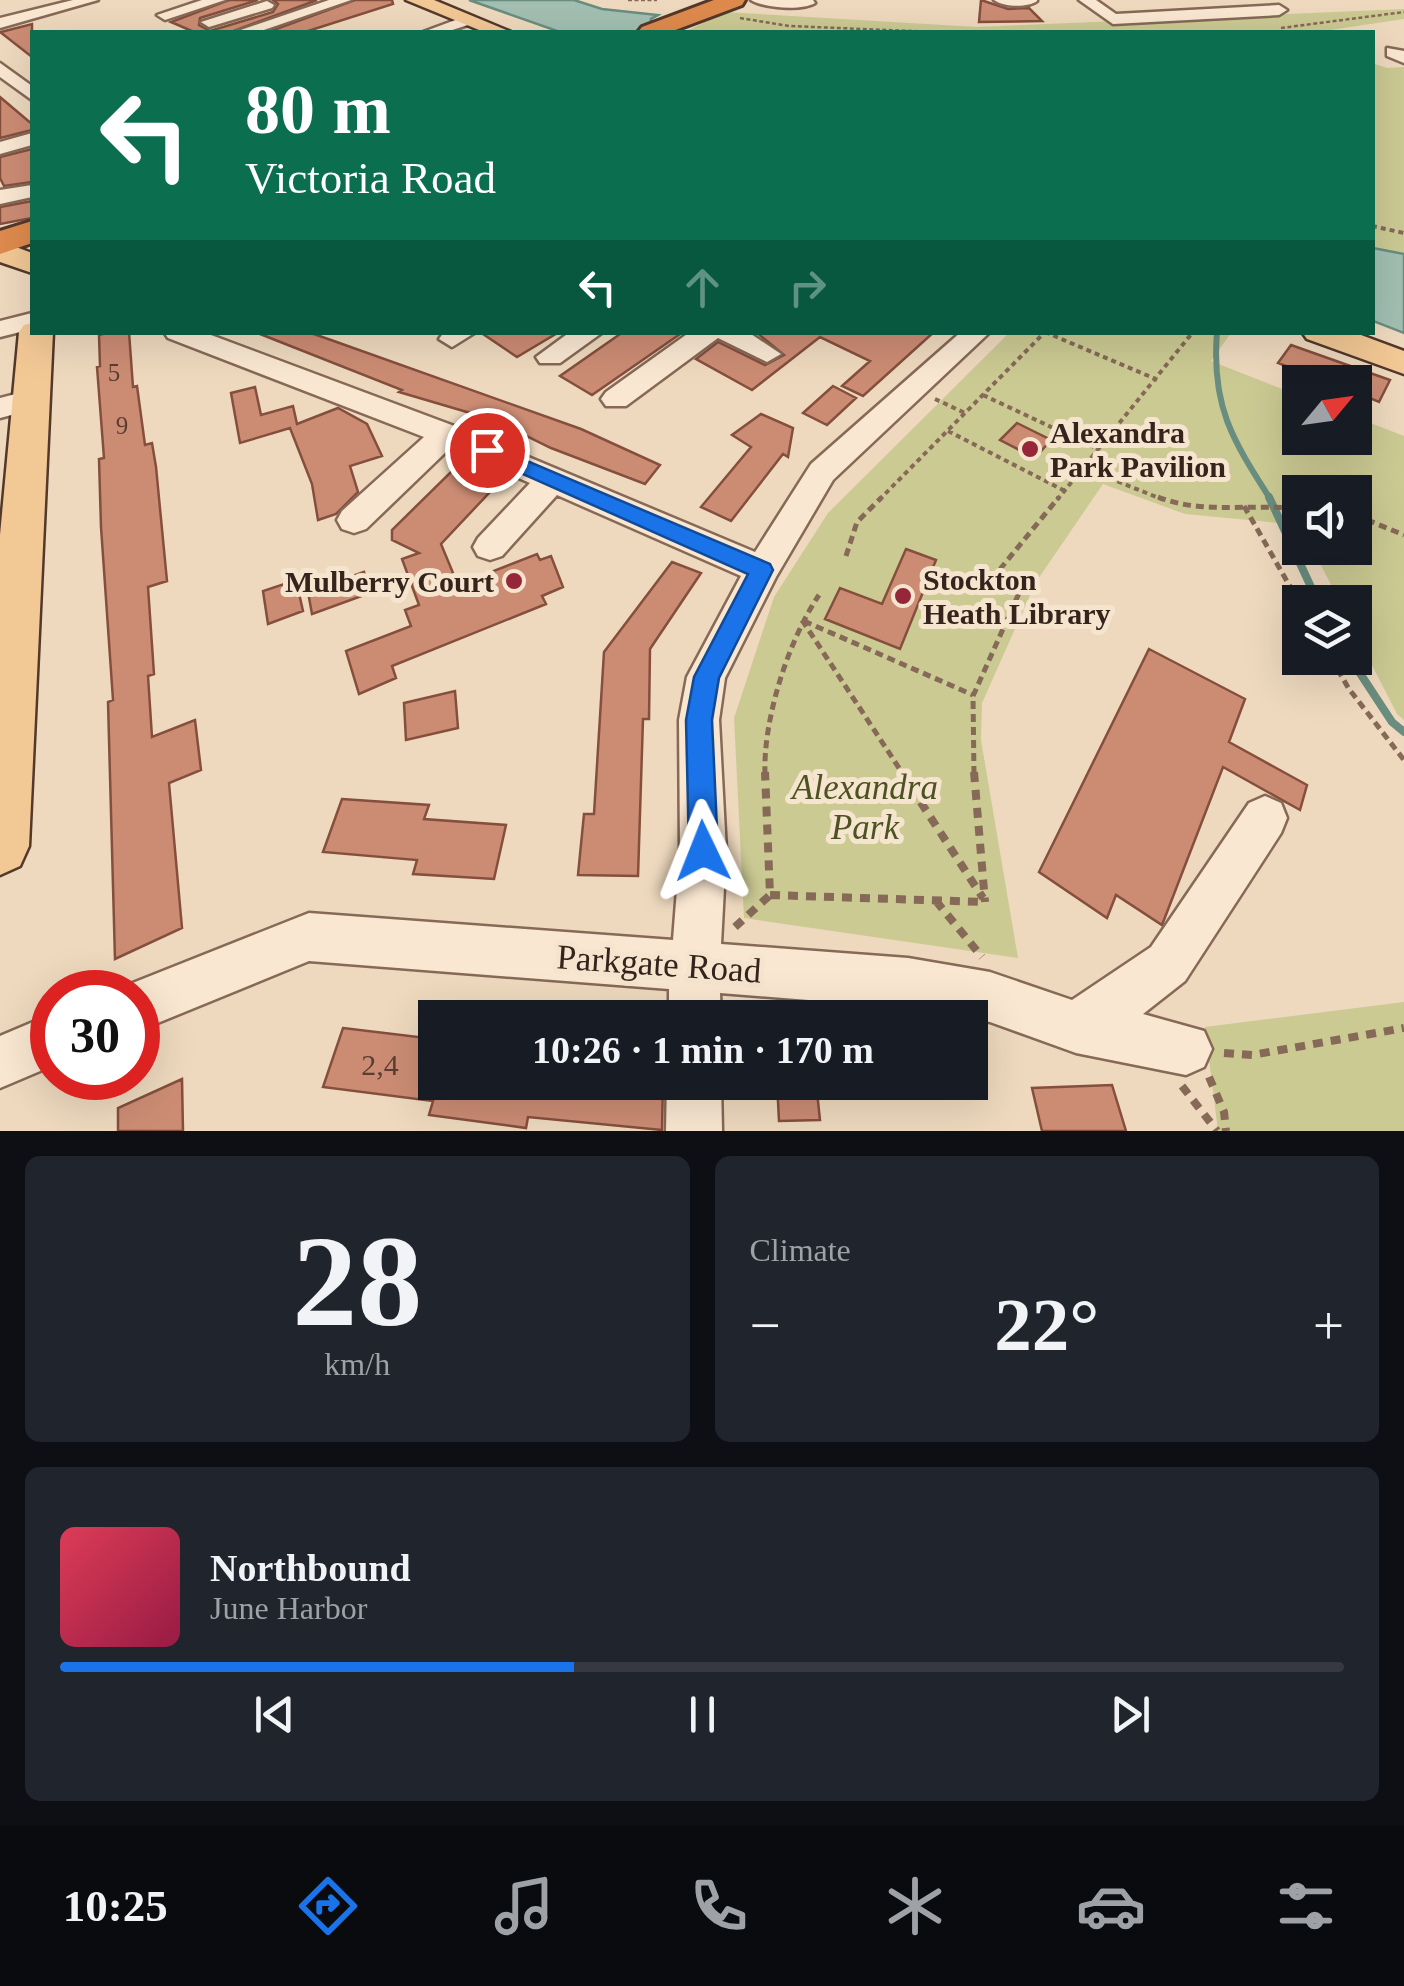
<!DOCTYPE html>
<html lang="en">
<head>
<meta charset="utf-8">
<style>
	body { margin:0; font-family:"Times New Roman",serif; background:#20242c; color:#f1f3f6; height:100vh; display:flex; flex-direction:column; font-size:38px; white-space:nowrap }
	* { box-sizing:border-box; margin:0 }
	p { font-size:32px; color:#9ea1a6 }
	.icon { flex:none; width:55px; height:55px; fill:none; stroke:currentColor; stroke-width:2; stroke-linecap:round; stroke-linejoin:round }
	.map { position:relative; height:1131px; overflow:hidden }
	.side { display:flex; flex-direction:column; gap:25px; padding:25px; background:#0d0f14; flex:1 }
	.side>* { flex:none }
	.top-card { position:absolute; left:30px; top:30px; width:1345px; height:305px; border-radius:0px; box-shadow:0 10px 40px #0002; background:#0b6e4f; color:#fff; overflow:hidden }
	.needle { width:65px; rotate:61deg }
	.fabs { position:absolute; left:1282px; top:365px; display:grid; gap:20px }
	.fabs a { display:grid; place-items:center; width:90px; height:90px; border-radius:0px; background:#171b24; box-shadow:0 10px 40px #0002; font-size:50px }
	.speed { position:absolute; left:30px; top:970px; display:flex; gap:20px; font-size:50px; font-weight:700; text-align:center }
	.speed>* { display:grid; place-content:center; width:130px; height:130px; border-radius:50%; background:#171b24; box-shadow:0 10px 40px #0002; line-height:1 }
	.speed .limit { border:15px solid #d22; background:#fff; color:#111 }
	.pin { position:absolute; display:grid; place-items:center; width:85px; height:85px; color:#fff; margin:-42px; border:5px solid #fff; border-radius:50%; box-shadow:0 2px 10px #0007 }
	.me { position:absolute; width:110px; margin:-55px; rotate:358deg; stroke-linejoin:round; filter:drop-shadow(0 0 8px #0008) }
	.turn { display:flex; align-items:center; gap:35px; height:210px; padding:0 50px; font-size:45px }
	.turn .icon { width:130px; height:130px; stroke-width:2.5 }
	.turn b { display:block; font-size:70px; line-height:85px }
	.lanes { display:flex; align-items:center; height:95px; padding:0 50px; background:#0003; justify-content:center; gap:50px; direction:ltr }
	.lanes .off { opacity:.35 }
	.big { font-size:75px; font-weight:700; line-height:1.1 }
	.side .widget { flex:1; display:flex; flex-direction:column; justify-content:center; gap:15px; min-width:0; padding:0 35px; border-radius:15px; background:#20242c }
	.side .dial { align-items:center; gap:0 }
	.dial b { font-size:130px; line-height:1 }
	.song { display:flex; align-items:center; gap:30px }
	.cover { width:120px; height:120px; border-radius:15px; background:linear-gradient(135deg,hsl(350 70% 55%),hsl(340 70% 35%)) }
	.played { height:10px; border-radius:5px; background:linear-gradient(90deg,#1a73e8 40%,#363941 40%) }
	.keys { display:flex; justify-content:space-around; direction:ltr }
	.heat { display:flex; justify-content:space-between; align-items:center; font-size:55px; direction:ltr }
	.side .tiles { flex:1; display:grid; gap:25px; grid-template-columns:1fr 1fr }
	.widget:last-child { grid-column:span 2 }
	.trip { position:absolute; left:418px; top:1000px; width:570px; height:100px; border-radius:0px; background:#171b24; box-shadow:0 10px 40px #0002; font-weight:700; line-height:100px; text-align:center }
	.menu { display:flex; height:160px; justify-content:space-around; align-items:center; background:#090b0e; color:#9ea1a6 }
	.menu .icon { width:70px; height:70px }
	.menu .on { color:#1a73e8 }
	.menu b { font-size:45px; color:#f1f3f6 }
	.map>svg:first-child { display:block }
	.green { fill:#cbca93 }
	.water { fill:#a2bfb2; stroke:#698d7f; stroke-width:2.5 }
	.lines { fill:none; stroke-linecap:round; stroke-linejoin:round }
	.stream-far1 { stroke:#698d7f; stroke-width:6 }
	.stream { stroke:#698d7f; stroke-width:8 }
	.building { fill:#cc8c74; stroke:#854f3d; stroke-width:2.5 }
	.minor-casing { stroke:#866957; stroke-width:5 }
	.major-casing { stroke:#53382c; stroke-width:5 }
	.highway-casing { stroke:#53382c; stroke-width:6 }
	.path-far3 { stroke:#866957; stroke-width:2.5; stroke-dasharray:4 2.5; stroke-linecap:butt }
	.path-far2 { stroke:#866957; stroke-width:4; stroke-dasharray:5 4; stroke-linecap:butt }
	.path-far1 { stroke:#866957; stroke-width:5; stroke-dasharray:8 5; stroke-linecap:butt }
	.path { stroke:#866957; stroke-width:8; stroke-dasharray:10 8; stroke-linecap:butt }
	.minor { fill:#f9e7d1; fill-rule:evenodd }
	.major { fill:#f2c895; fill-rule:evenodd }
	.highway { fill:#df8a4d; fill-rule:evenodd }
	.route { fill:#1a73e8; stroke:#114b97; stroke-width:2.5 }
	.poi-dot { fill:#952738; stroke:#f5e4ce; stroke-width:4 }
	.labels { text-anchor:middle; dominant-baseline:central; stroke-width:10; stroke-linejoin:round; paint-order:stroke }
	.number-label { font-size:25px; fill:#5b3e32 }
	.poi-label { font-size:30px; font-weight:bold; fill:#35241c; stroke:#f5e4ce; text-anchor:start }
	.near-number-label { font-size:30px; fill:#5b3e32 }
	.near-park-label { font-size:35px; font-style:italic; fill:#4d5222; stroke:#f5e4ce }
	.near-street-label { font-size:35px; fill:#35241c; stroke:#f5e4ce }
</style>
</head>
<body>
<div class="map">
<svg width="1404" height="1131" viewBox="0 0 1404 1131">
	<rect width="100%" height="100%" fill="#eed9be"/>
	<path class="green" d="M 1404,9 L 1404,19 L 1317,32 L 685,32 L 725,12 L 977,27 Z
		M 1372,63 L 1387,68 L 1404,67 L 1404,254 L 1373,248 Z
		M 1009,333 L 1231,333 L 1211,361 L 1300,396 L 1300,438 L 1355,438 L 1355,417 L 1404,436 L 1404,720 L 1397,714 L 1355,632 L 1355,602 L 1340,602 L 1312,548 L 1355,548 L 1355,492 L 1300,492 L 1300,525 L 1185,514 L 1103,484 L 1036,582 L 982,703 L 981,740 L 1018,958 L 744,918 L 734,718 L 774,597 L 828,513 Z
		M 1404,1002 L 1404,1131 L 1218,1131 L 1205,1027 Z"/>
	<path class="water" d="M 469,0 L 574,0 L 602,9 L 658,15 L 651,19 L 652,28 L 688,32 L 560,32 Z
		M 1373,248 L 1404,254 L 1404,333 L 1373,321 Z"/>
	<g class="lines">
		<path class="stream-far1" d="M 1217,332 C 1211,406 1232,439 1271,500"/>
		<path class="stream" d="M 1269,497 L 1318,602
			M 1350,658 L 1392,722 L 1404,732"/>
	</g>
	<path class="building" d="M 229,0 L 258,0 L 200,18 L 199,25 L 210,31 L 273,12 L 278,4 L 273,0 L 317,0 L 231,32 L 194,32 L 171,22 Z
		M 355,0 L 392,0 L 393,4 L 305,32 L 268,32 Z
		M 981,0 L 1008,9 L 1029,8 L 1042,21 L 979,22 Z
		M 32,24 L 32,57 L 0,32 L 1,32 Z
		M 0,97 L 32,124 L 32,130 L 0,138 Z
		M 32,149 L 32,182 L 4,186 L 0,178 L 0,157 Z
		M 32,201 L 32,218 L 0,224 L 0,207 Z
		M 110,332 L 129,332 L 133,387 L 137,386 L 145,445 L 152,443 L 156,467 L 167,581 L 148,587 L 154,674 L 148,676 L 152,737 L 195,720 L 201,770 L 169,783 L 182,928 L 115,959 L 108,702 L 113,700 L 101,527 L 99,459 L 104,458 L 97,367 L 100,366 L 99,335 Z
		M 255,332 L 308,332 L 331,340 L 581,429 L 660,465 L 645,484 L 551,448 L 494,420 L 399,392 L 402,390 Z
		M 480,332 L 559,332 L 517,357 Z
		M 623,332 L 683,332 L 592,395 L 560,376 Z
		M 756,332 L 934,332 L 863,396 L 842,386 L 870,361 L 820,337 L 752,390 L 696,359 L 718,342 L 765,365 L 784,355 Z
		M 1291,345 L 1390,380 L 1379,402 L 1355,392 L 1355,382 L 1327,382 L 1278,363 Z
		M 833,386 L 856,398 L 827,425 L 803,413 Z
		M 255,387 L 261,415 L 293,406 L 297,424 L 338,408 L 367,424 L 382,456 L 350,466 L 358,492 L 336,514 L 318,520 L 312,484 L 290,428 L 240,443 L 231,393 Z
		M 761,414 L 793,428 L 788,457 L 783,454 L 731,521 L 701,507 L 751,447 L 732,435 Z
		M 1017,423 L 1051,440 L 1035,458 L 1000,440 Z
		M 454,469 L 487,483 L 481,490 L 489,493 L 441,544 L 458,585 L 537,554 L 540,560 L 551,556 L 563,587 L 542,596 L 546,604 L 392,666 L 396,678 L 359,694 L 346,651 L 411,626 L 405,610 L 419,605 L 402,559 L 419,553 L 392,540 L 392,530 Z
		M 906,549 L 936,560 L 900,649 L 825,619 L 840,588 L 882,604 Z
		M 672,562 L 701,573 L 650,649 L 649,719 L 643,719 L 638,876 L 578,875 L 584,814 L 594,814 L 604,652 Z
		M 364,572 L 370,593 L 312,614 L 308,592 Z
		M 296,580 L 303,611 L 268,624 L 263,591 Z
		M 1149,649 L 1245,699 L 1229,742 L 1307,785 L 1300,810 L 1223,767 L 1162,925 L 1116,895 L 1107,918 L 1039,872 Z
		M 455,691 L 458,728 L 406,740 L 404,703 Z
		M 342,799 L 429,805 L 424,819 L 506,825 L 494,879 L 413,874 L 417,860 L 323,852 Z
		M 343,1028 L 435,1039 L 424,1082 L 663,1082 L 662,1130 L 528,1117 L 526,1128 L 429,1115 L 433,1101 L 323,1087 Z
		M 182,1079 L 183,1131 L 118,1131 L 118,1108 Z
		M 777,1082 L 816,1082 L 820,1120 L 779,1121 Z
		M 1112,1085 L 1126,1131 L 1042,1131 L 1032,1088 Z"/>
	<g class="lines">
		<g class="minor-casing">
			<path id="minor" d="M 73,0 L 98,0 L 0,28 L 0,18 Z
				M 202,0 L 225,0 L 165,20 L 157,15 Z
				M 329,0 L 351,0 L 258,32 L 235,32 Z
				M 751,0 L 813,0 L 815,3 C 802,11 764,8 751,0 Z
				M 994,0 L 1037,0 L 1037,1 C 1028,8 1003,7 994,0 Z
				M 1079,0 L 1096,0 L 1116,14 L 1279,5 L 1287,10 L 1279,15 L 1113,24 Z
				M 267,1 L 274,5 L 272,8 L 209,27 L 201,22 Z
				M 469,15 L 477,20 L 474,23 L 446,32 L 423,32 Z
				M 1387,48 L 1404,51 L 1404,63 L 1387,56 Z
				M 0,63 L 32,86 L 32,100 L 0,77 Z
				M 32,133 L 32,145 L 0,154 L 0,142 Z
				M 32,185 L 32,197 L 0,204 L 0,190 Z
				M 32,313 L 32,329 L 0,337 L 0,321 Z
				M 164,332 L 203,332 L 457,427 L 755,552 L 811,464 L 961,332 L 990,332 L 833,480 L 776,577 L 725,678 L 719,720 L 726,851 L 721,944 L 908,958 L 990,972 L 1072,1000 L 1151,947 L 1249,803 L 1265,796 L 1281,803 L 1287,818 L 1281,833 L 1185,981 L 1143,1014 L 1204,1031 L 1212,1049 L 1204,1067 L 1186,1075 L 1076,1053 L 990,1022 L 908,1008 L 720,993 L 721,1018 L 669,1018 L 669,989 L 309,961 L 138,1031 L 138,992 L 118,992 L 120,988 L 309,913 L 673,940 L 680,851 L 679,720 L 687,677 L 741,576 L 557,495 L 502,556 L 490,560 L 478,556 L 473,547 L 478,538 L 530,483 L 450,448 L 366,529 L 354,533 L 342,529 L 337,520 L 342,511 L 424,437 L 168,338 Z
				M 444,332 L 476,332 L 452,347 L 439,339 Z
				M 570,332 L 603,332 L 560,363 L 540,363 L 536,357 Z
				M 690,332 L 748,332 L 781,354 L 767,362 L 718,338 L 626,406 L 606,406 L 601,399 L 606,392 Z
				M 31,390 L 41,393 L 46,400 L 41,407 L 0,418 L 0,398 Z
				M 52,1014 L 52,1066 L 0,1088 L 0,1036 Z
				M 667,1082 L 721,1082 L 722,1131 L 666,1131 Z"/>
		</g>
		<g class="major-casing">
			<path id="major" d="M 406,0 L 434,0 L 511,32 L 484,32 Z
				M 0,234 L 13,237 L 16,247 L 32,253 L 32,273 L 0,262 Z
				M 32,323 L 32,332 L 53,332 L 29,846 L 20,866 L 0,875 L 0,535 L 19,332 L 24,325 Z
				M 1302,332 L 1353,332 L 1404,351 L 1404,374 L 1307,339 Z"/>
		</g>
		<g class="highway-casing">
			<path id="highway" d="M 714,0 L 745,0 L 742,5 L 670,32 L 638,32 L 642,27 Z
				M 32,221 L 32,243 L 0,254 L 0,231 Z"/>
		</g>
		<path class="path-far3" d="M 628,0 L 657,0
			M 740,18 L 789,26 L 937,32
			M 1281,28 L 1404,12"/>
		<path class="path-far2" d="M 1372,226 L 1404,233
			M 1045,332 L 1158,380
			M 983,395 L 1098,449
			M 935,399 L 965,413
			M 948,431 L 1065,491
			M 1084,468 L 1164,500
			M 879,500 L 1045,332
			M 1057,500 L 1193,332"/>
		<path class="path-far1" d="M 1158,497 C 1204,515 1252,503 1300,509
			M 1244,506 L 1300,604
			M 1355,515 L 1404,535
			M 846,556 L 857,522 L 882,497
			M 802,620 L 903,774
			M 804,621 L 973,695
			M 1331,658 L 1349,689 L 1404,760
			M 765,774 C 763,720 788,641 819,595
			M 974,774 L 973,696 L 1020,591 L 1001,568 L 1059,497"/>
		<path class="path" d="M 901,772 L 983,898
			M 974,772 L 985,902
			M 770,895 L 985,902
			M 936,901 L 982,957
			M 735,927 L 770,895 L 765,772
			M 1224,1053 L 1252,1055 L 1404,1028
			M 1209,1077 L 1224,1112 L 1226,1131
			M 1182,1086 L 1217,1131"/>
		<use href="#minor" class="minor"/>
		<use href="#major" class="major"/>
		<use href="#highway" class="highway"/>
	</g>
	<path class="route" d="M 487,444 L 770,564 L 773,570 L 719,678 L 712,720 L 718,851 L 714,861 L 703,865 L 693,861 L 689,851 L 686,720 L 694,677 L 748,574 L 480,455 L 477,450 Z"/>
	<g class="poi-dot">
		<circle cx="1030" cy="449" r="10"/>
		<circle cx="514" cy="581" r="10"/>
		<circle cx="903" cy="596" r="10"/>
	</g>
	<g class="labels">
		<g class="number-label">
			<text x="114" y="372">5</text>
			<text x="122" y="425">9</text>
		</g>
		<g class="poi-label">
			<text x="1050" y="432">Alexandra<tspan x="1050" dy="34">Park Pavilion</tspan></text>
			<text x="923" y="579">Stockton<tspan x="923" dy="34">Heath Library</tspan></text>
			<text x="494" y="581" text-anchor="end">Mulberry Court</text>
		</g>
		<g class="near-number-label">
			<text x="380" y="1064">2,4</text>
		</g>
		<g class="near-park-label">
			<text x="865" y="787">Alexandra<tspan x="865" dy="40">Park</tspan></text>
		</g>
		<g class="near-street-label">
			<text transform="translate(659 964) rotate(4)">Parkgate Road</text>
		</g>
	</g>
</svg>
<div class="fabs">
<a><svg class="needle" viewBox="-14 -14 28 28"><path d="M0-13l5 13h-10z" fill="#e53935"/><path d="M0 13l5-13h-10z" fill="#9ea1a6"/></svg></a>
<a><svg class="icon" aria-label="sound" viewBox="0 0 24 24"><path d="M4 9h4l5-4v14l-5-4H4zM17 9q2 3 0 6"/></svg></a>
<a><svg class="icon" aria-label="layers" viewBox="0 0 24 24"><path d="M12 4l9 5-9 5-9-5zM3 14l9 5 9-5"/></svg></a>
</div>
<div class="speed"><div class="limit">30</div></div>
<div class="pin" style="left:487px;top:450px;background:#d93025"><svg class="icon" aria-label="arrive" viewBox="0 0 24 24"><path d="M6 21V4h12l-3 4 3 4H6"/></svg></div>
<svg class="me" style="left:703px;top:851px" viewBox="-20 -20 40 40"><path d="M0-17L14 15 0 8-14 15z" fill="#1a73e8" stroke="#fff" stroke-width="4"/></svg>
<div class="trip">10:26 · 1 min · 170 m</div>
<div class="top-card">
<div class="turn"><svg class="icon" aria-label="left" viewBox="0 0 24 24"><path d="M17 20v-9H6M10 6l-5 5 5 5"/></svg><div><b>80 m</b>Victoria Road</div></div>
<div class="lanes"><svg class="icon" aria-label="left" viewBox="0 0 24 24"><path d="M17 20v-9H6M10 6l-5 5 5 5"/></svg><svg class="icon off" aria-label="ahead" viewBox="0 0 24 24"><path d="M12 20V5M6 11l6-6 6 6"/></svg><svg class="icon off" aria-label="right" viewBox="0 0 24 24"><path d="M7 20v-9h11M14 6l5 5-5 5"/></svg></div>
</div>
</div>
<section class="side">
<div class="tiles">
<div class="widget dial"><b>28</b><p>km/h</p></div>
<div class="widget"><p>Climate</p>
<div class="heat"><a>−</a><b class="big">22°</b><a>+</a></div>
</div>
<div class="widget">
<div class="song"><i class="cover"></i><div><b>Northbound</b><p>June Harbor</p></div></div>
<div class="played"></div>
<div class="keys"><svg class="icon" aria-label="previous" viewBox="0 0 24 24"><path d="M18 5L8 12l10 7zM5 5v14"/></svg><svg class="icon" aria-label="pause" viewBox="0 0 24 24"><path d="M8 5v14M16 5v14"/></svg><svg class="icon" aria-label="next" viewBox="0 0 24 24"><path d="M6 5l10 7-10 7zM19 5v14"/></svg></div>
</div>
</div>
</section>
<nav class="menu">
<b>10:25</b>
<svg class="icon on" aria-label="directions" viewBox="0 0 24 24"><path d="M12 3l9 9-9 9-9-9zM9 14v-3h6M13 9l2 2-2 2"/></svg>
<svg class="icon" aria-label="music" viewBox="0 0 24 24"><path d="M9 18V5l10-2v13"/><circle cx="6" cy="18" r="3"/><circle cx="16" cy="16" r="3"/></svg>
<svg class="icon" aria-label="phone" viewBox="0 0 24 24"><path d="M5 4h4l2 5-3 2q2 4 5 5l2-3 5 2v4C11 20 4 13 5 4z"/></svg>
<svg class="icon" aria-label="climate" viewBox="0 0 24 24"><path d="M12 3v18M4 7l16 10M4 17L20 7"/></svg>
<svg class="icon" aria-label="car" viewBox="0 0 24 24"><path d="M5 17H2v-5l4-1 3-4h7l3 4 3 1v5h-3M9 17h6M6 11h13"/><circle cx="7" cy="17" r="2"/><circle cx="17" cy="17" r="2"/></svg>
<svg class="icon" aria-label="filters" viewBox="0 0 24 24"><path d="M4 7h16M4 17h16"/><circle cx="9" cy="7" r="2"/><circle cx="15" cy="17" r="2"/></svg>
</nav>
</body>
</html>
